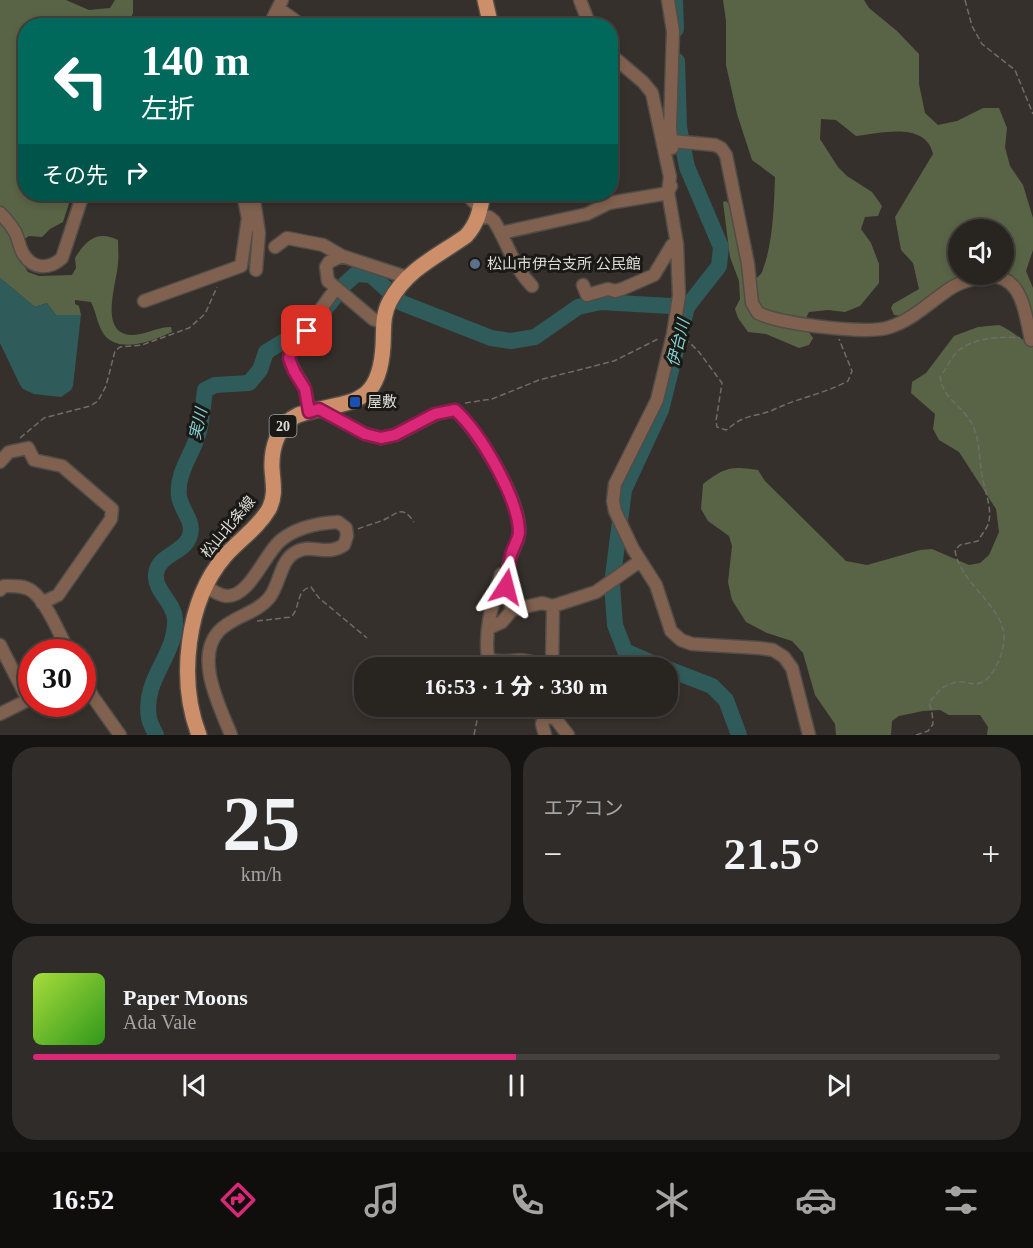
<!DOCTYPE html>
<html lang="ja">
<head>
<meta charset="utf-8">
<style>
	body { margin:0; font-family:"Times New Roman","Noto Sans JP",serif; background:#302c29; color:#f1f3f6; height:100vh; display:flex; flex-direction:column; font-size:22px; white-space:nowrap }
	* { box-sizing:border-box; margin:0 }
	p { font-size:20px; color:#a5a4a5 }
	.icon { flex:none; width:33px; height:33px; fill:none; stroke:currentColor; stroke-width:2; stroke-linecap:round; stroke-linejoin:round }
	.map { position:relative; height:735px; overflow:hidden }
	.panel { display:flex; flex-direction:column; gap:12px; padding:12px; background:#161412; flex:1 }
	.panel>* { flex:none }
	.hud { position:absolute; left:18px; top:18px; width:600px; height:183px; border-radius:24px; box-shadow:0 3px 9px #0003,0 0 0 2px #44413e; background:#00695c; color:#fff; overflow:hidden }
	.buttons { position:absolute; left:948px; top:219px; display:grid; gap:12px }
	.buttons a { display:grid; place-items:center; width:66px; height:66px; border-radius:50%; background:#282420; box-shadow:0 3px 9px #0003,0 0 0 2px #44413e; font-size:30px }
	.speed { position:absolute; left:18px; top:639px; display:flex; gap:12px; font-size:30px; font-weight:700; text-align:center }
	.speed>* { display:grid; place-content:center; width:78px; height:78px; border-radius:50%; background:#282420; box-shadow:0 3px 9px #0003,0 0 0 2px #44413e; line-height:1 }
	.speed .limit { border:9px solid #d22; background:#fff; color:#111 }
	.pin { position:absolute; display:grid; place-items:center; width:51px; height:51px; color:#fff; margin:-26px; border-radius:12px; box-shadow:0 3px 9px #0006 }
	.me { position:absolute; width:66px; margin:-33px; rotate:9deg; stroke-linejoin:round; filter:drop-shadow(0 0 4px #0008) }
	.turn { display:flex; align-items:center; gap:21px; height:126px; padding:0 24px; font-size:27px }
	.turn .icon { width:78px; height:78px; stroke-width:2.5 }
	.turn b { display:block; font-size:42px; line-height:51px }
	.then { display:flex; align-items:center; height:57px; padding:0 24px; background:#0003; gap:12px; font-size:22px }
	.big { font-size:45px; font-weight:800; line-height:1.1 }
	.panel .card { flex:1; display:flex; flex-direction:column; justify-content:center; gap:9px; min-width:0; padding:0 21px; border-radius:24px; background:#302c29 }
	.panel .dial { align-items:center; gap:0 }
	.dial b { font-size:78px; line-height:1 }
	.song { display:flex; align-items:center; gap:18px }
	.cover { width:72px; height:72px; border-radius:9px; background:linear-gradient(135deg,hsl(80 70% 55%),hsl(110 70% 35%)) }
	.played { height:6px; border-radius:3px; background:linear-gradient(90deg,#db2777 50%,#44413e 50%) }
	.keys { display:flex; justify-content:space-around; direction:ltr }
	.heat { display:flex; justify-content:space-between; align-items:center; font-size:33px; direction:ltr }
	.panel .tiles { flex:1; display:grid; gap:12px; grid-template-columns:1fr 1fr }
	.card:last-child { grid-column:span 2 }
	.trip { position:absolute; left:354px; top:657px; width:324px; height:60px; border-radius:24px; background:#282420; box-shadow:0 3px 9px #0003,0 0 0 2px #44413e; font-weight:800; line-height:60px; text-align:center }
	.dock { display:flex; height:96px; justify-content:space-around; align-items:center; background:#100e0d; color:#a5a4a5 }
	.dock .icon { width:42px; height:42px }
	.dock .selected { color:#db2777 }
	.dock b { font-size:27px; color:#f1f3f6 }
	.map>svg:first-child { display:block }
	.forest { fill:#596446 }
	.water { fill:#2f5b5b }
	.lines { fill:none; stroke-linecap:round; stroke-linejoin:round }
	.river { stroke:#2f5b5b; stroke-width:16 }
	.minor-casing { stroke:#504c47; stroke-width:15 }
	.major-casing { stroke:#504c47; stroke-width:18 }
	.path { stroke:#706c68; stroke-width:1.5; stroke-dasharray:6 3; stroke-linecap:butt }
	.minor { stroke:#80614f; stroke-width:12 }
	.major { stroke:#cd8e6a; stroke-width:15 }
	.route-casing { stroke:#8e194d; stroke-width:15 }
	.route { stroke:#db2777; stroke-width:10 }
	.service-dot { fill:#5c6f8a; stroke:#1b1916; stroke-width:2 }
	.transit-dot { fill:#1a4fb4; stroke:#1b1916; stroke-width:2 }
	.labels { text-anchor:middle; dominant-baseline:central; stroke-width:6; stroke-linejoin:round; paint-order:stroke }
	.shield { fill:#1b1916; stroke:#a4a29e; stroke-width:1.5 }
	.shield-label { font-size:14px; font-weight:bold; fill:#dfddd9 }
	.poi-label { font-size:15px; fill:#dfddd9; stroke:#1b1916; text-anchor:start }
	.street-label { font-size:15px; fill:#dfddd9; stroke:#1b1916 }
	.water-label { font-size:16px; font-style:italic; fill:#83d3d3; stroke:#1b1916 }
</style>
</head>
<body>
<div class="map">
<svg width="1033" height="735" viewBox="0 0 1033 735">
	<rect width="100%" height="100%" fill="#35302b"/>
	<path class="forest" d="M 0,0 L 66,0 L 89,10 L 110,8 L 115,0 L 133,0 L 133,13 L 128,25 L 26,26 L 26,194 L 72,194 L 63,222 L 50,229 L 42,237 L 29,236 L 23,240 L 18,257 L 28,272 L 39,276 L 72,275 L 76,268 L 75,258 C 86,240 97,230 118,240 C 118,248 119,256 118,263 C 117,283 98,333 131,335 C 146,335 157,327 171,327 L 172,332 C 153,341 117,355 103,333 C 97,323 96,312 91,302 L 75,300 L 75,304 L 79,306 L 81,315 L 56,315 L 47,303 L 35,307 L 0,278 Z
		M 723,0 L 864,0 L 869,8 L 897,31 L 919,54 L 919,84 L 925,113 L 938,125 L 957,121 L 983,108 L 999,108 L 1007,128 L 1005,147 L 1010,166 L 1023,185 L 1033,218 L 1033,250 L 1026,271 L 1033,288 L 1033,320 L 1021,314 L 1015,305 L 1012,278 L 1007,272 L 1008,260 L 1004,257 L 1004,230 L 958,230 L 958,274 L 969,275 L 902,316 L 894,315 L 891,308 L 893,304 L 919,289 L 913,263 L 901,250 L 895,217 L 933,154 C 926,121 881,133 856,136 L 836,120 L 821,119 L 820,139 L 838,167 L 847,176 L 872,192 L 882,206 L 878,216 L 865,217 L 861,229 L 871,243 L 879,264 L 879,283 L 860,306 L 845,312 L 828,310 L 809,312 L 803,324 L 813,338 L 809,345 L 799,348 L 766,334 L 748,332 L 738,318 L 735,309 L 740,299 L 739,281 L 730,257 L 723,202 L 726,201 L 731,206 L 754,280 C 758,277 762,274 763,269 C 773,243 774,206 775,177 L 752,160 L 737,114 L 726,65 L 726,21 Z
		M 999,325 C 1012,330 1020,340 1033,345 L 1033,735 L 987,735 L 988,727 L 980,715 L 949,715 L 940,710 L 923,711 L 899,716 L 892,721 L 891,735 L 836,735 L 835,724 L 815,695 L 803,653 L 792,641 L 767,633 L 746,622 L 732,600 L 728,582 L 732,546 L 729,536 L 708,521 L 701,509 L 703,484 C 725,467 731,466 758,470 L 765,481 L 846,561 L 867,565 L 920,550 L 932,549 L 969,565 L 980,563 L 989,555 L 999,532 L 996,509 L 959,452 L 939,440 L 933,429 L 935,414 L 911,393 L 912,382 L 926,373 L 954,336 L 978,327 Z"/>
	<path class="water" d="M 0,278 L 35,307 L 47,303 L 56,315 L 81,315 L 73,386 L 71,390 L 61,397 L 34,394 L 23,389 L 20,385 L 0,343 Z"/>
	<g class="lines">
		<path class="river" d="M 675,0 L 676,29
			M 664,668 L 625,651 L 615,625 L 612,584 L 624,490 L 661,410 L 687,307 L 719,266 L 721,247 L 687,167 L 679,127 L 677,61
			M 668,669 L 712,686 L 726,700 L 739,735
			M 156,735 C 154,730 150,724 149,718 C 142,679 177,655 175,619 C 174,602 154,591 156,574 C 158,555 183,553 189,538 C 196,522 181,511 179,496 C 176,474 192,455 198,435 C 202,422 203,405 205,390 L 215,385 L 249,383 L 260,370 L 266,352 L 314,323 L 345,284 L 356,274 L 371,275 L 402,303 L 491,338 L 511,341 L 535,337 L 578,307 L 601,302 L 687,307"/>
		<g class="minor-casing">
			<path id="minor" d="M 580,0 L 590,26
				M 668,0 L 673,31 L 670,128 L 672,148
				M 279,9 L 303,26
				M 269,26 L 282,0
				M 610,54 L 643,82 L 652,93 L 670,177 L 668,192 L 677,244 L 679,296 L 673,334 L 657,400 L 615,484 L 613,501 L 615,511 L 633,549 L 656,585 L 671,631 L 681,640 L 692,644 L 759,648 L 773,650 L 784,657 L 792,668 L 809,735
				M 672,141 L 715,145 L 721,148 L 726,155 L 748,264 L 752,303 L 758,313 C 781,324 867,335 890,327 C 912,320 929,303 948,290 C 957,283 967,281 977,278 C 1021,267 1024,308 1031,340
				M 253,194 L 259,233 L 256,270
				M 468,194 L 471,199 L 480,208
				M 0,213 C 5,218 11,225 15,232 C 19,239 19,248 24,255 C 34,270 50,269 62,258 L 83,194
				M 478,218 L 489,217 L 494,221 C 508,243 513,267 532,286
				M 501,233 L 587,214 L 609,203 L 663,194 L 668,192 L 671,186
				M 275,247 L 287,238 L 323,245 L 342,256
				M 583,285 L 587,295 L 608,289 L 615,291 L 622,289 L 654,275 L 672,245 L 677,244
				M 144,301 L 241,266 L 248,218 L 243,194
				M 383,323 L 373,319 L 328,281 L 326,267 L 329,262 L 342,256 L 406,277
				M 319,409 L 365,434 L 381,438 L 395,435 L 436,414 L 455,410 C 479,431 522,502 519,534 C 518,542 513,549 511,556 C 504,578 506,589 512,610 L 542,603 L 553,606 L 596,592 L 640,561
				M 309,412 C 307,403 307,390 302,383 C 288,361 281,351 307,335 L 306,321 L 318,313 L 336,288
				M 0,462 L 9,452 L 28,448 L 34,460 L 62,466 L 112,509 L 111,519 L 58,595 L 42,603
				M 501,574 C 493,602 484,629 488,658 C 501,667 519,654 539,665 L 539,668
				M 205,586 C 211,590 218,595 226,596 C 249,598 264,555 280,541 C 295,528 319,523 338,522 L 346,528 L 347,536 L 344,545 C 326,557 312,543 296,552 C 280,560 280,585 269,598 C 256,614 233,616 219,631 C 194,658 220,707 231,735
				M 0,590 L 4,586 C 13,586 24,585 32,591 C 47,602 60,636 69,652
				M 489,628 L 502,622 L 512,610
				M 0,645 L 28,700 L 0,714
				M 552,668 L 553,606
				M 82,677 L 93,697 L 120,735
				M 542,706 L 544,717 L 555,718
				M 554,706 L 555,718 L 568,735
				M 544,717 L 542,724 L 545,735"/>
		</g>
		<g class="major-casing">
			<path id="major" d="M 485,0 L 491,26
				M 199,735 C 178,681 186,601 225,556 C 238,541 258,528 269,509 C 276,495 273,484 272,469 C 271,448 278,424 298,415 C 347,399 379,411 383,346 C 384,330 382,315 390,301 C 407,269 438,256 466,236 C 478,223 480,210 483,194"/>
		</g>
		<path class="path" d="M 965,0 L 972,26 L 982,44 L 1015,70 L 1033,114
			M 685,338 L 699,352 L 722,383 L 716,421 L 717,427 L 726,430 C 730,428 733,424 737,422 C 748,415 762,415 773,410 C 797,398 824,394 848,381 L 852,371 L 839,339
			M 465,403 L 492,399 L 539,380 L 614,361 L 660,338
			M 20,438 L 44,418 L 90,406 L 98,401 L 106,386 L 115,351 L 120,347 L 142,345 L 189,328 L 205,314 L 217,287
			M 358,529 C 365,526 373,524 381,521 C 397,515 401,503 414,522
			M 257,621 L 291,617 C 301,608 295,590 311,587 L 319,598 L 367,638
			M 474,735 L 480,706
			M 916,735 L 928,731 L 933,724 L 932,712 L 929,703 C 936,694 941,686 953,683 C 962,679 970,686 980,683 C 994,679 1005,650 1004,636 C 1002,604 959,583 955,550 L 960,545 L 978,541 C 981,535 988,528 989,521 C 992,506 984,490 982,475 C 979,459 980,441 973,426 C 964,406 944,401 940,377 C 946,369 950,360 956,353 C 969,338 1002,336 1020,338"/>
		<use href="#minor" class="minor"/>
		<use href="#major" class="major"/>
	</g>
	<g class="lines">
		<g class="route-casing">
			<path id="route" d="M 307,331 L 307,335 L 294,343 L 289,358 L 294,371 L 305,389 L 309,412 L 319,409 L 365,434 L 381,438 L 395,435 L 435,414 L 455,410 C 480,432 519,499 519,533 C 518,540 513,548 511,555 C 508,566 507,576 506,587"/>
		</g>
		<use href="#route" class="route"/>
	</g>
	<circle class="service-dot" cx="475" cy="264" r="6"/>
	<rect class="transit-dot" x="349" y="396" width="12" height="12" rx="3"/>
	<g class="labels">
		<rect class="shield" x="269.5" y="415" width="27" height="22" rx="4.5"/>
		<g class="shield-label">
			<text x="283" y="426">20</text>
		</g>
		<g class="poi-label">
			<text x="487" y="264">松山市伊台支所 公民館</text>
			<text x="367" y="402">屋敷</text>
		</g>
		<g class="street-label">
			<text transform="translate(228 527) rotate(-50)">松山北条線</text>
		</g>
		<g class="water-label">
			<text transform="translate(678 343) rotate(-76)">伊台川</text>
			<text transform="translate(198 424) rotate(-77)">実川</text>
		</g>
	</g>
</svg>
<div class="buttons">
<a><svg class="icon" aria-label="sound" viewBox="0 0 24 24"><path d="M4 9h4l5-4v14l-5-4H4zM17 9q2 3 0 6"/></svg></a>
</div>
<div class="speed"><div class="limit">30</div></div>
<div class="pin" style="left:307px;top:331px;background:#d93025"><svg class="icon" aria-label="arrive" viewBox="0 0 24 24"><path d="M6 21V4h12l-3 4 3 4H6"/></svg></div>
<svg class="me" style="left:506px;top:587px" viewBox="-20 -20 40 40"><path d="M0-17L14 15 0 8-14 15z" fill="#db2777" stroke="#fff" stroke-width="4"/></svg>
<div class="trip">16:53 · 1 分 · 330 m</div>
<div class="hud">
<div class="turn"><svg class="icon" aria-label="left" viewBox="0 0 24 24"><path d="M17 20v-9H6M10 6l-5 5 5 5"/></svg><div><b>140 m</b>左折</div></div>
<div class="then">その先<svg class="icon" aria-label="right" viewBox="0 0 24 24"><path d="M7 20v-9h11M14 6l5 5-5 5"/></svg></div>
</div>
</div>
<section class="panel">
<div class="tiles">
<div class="card dial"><b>25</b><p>km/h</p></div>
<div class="card"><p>エアコン</p>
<div class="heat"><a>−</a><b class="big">21.5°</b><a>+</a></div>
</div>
<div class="card">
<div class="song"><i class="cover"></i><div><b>Paper Moons</b><p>Ada Vale</p></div></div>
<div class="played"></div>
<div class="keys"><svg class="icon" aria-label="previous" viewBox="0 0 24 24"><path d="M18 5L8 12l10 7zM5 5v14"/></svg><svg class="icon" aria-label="pause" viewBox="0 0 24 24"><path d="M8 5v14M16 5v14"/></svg><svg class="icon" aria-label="next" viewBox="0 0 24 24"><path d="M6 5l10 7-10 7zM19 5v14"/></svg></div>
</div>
</div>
</section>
<nav class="dock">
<b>16:52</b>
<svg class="icon selected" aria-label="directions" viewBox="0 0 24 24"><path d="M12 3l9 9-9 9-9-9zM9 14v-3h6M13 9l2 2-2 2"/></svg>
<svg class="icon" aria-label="music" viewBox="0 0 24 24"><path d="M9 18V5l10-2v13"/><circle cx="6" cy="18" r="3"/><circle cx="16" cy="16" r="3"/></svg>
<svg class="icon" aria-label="phone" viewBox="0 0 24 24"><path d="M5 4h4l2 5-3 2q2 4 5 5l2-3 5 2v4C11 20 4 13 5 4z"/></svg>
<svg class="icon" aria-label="climate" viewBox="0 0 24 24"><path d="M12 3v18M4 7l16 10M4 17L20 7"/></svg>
<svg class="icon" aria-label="car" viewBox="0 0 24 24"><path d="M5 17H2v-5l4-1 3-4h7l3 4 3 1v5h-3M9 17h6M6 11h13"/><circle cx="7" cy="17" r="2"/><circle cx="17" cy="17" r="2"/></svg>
<svg class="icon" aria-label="filters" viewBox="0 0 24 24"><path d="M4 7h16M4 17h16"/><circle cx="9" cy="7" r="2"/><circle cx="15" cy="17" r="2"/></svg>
</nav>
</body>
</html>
